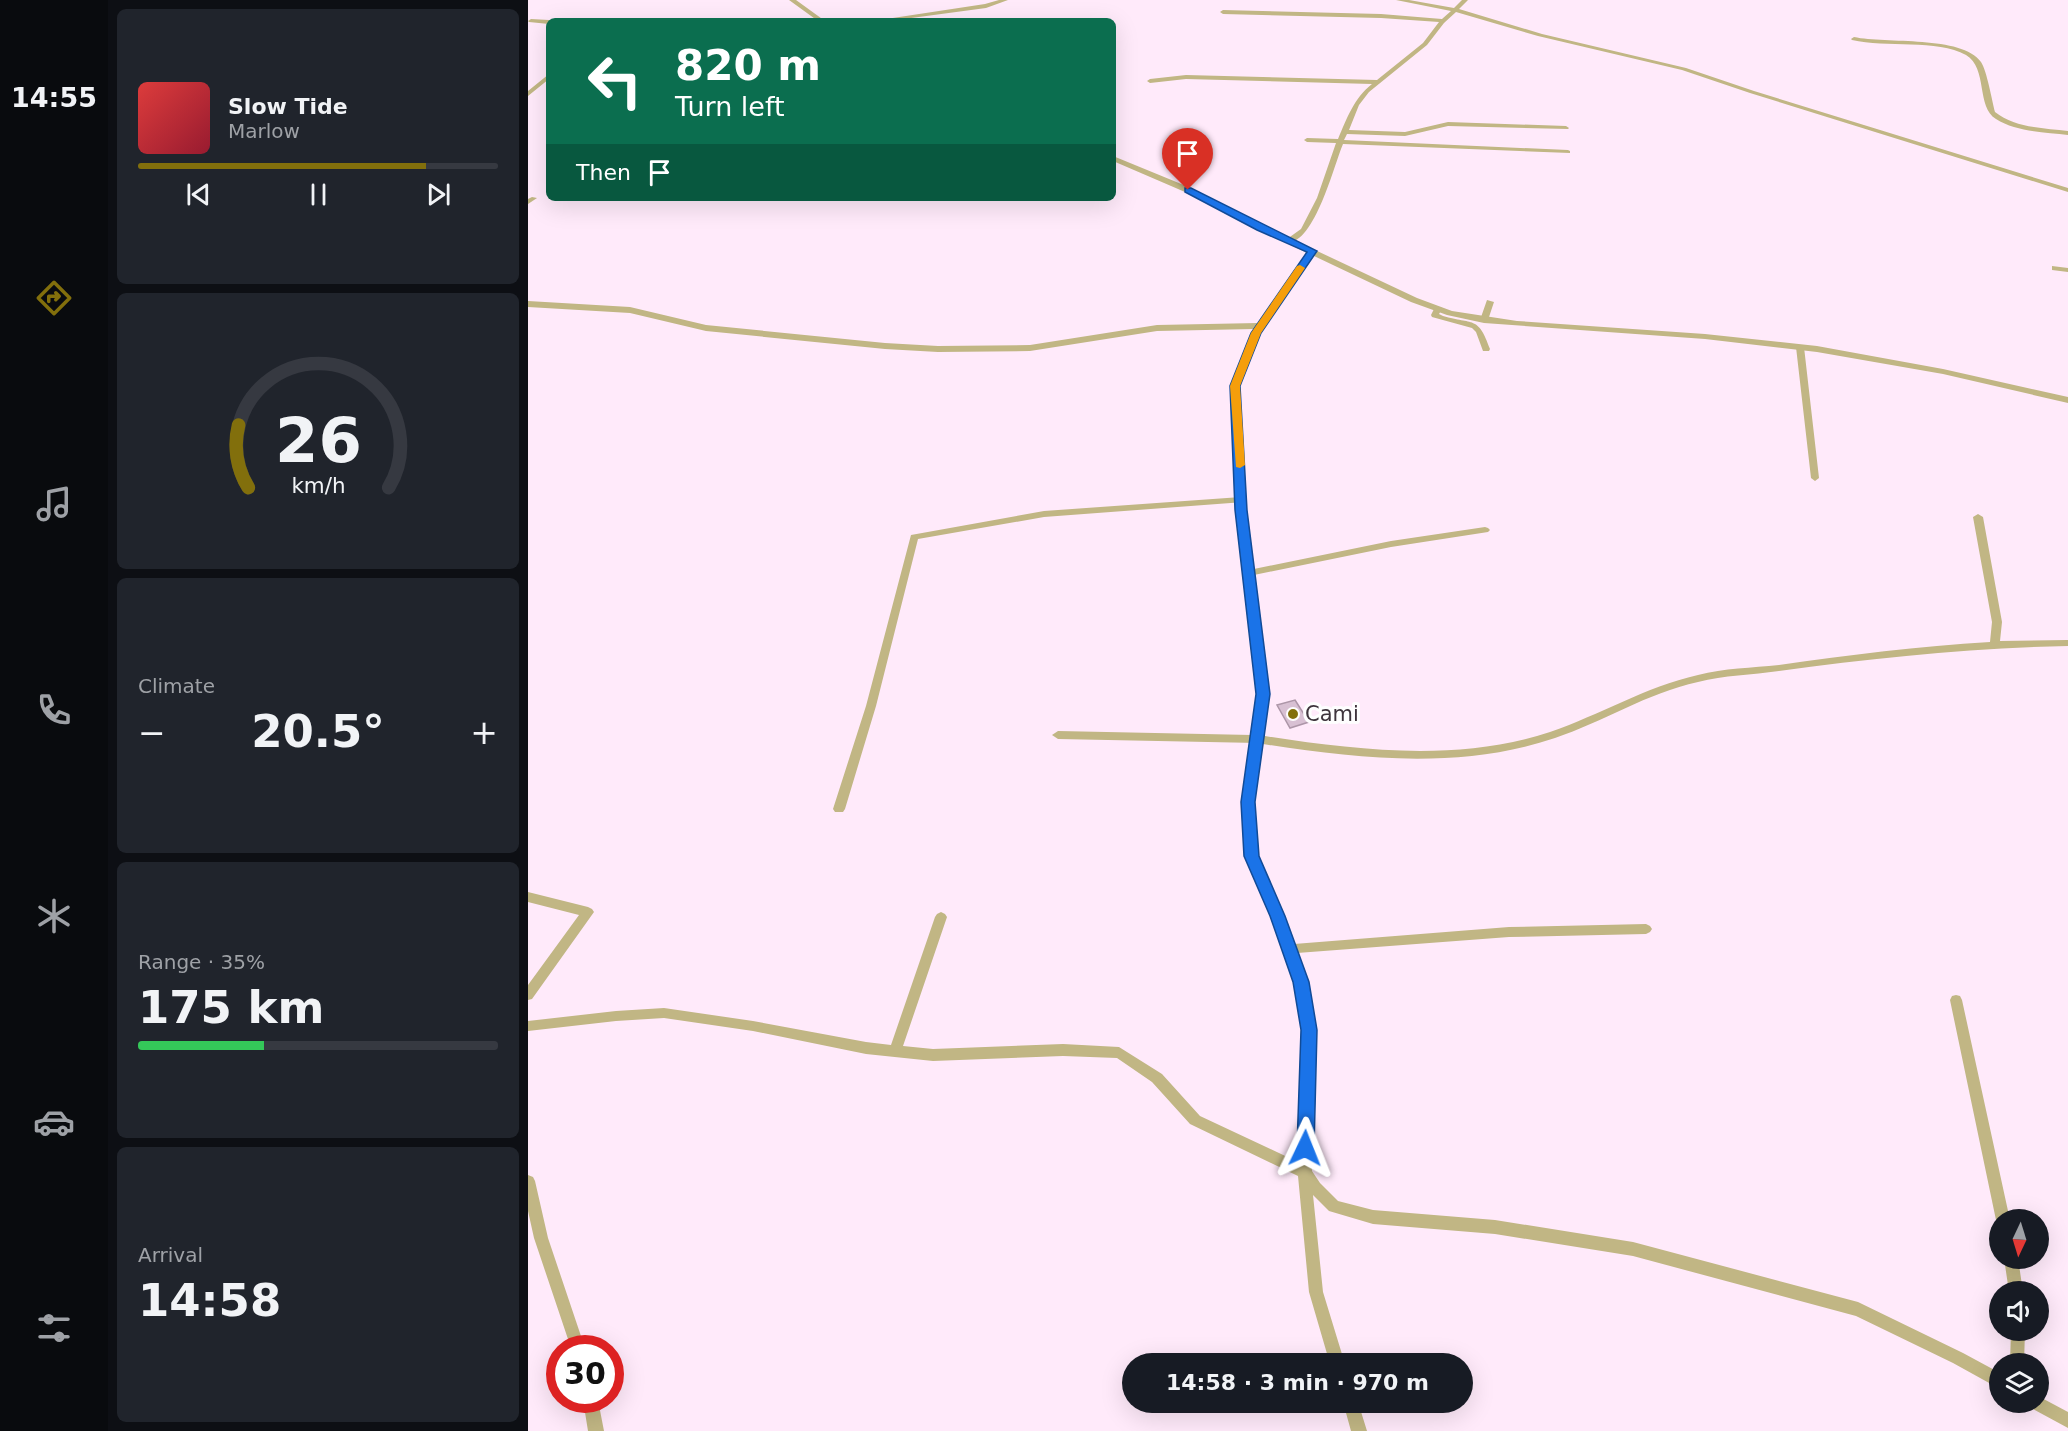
<!DOCTYPE html>
<html lang="en">
<head>
<meta charset="utf-8">
<style>
	body { margin:0; font-family:"DejaVu Sans",sans-serif; background:#20242c; color:#f1f3f6; height:100vh; display:flex; flex-direction:column; font-size:22px; white-space:nowrap }
	* { box-sizing:border-box; margin:0 }
	p { font-size:20px; color:#9ea1a6 }
	.icon { flex:none; width:33px; height:33px; fill:none; stroke:currentColor; stroke-width:2; stroke-linecap:round; stroke-linejoin:round }
	.map { position:relative; flex:1; overflow:hidden }
	.details { display:flex; flex-direction:column; gap:9px; padding:9px; background:#0d0f14; width:420px }
	.details>* { flex:none }
	.top-card { position:absolute; left:18px; top:18px; width:570px; height:183px; border-radius:9px; box-shadow:0 6px 24px #0002; background:#0b6e4f; color:#fff; overflow:hidden }
	.needle { width:39px; rotate:184deg }
	.controls { position:absolute; left:1461px; top:1209px; display:grid; gap:12px }
	.controls a { display:grid; place-items:center; width:60px; height:60px; border-radius:50%; background:#171b24; box-shadow:0 6px 24px #0002; font-size:30px }
	.speed { position:absolute; left:18px; top:1335px; display:flex; gap:12px; font-size:30px; font-weight:700; text-align:center }
	.speed>* { display:grid; place-content:center; width:78px; height:78px; border-radius:50%; background:#171b24; box-shadow:0 6px 24px #0002; line-height:1 }
	.speed .limit { border:9px solid #d22; background:#fff; color:#111 }
	.pin { position:absolute; display:grid; place-items:center; width:51px; height:51px; color:#fff; margin:-62px -26px; border-radius:50% 50% 50% 0; rotate:-45deg; box-shadow:0 0 6px #0007 }
	.pin .icon { rotate:45deg }
	.me { position:absolute; width:66px; margin:-33px; rotate:2deg; stroke-linejoin:round; filter:drop-shadow(0 0 4px #0008) }
	.turn { display:flex; align-items:center; gap:21px; height:126px; padding:0 30px; font-size:27px }
	.turn .icon { width:78px; height:78px; stroke-width:2.5 }
	.turn b { display:block; font-size:42px; line-height:51px }
	.then { display:flex; align-items:center; height:57px; padding:0 30px; background:#0003; gap:12px; font-size:22px }
	.big { font-size:45px; font-weight:600; line-height:1.1 }
	.details .widget { flex:1; display:flex; flex-direction:column; justify-content:center; gap:9px; min-width:0; padding:0 21px; border-radius:9px; background:#20242c }
	.details .dial { align-items:center; gap:0 }
	.dial svg { height:156px; overflow:visible; fill:none; stroke:#363941; stroke-width:7; stroke-linecap:round; text-anchor:middle }
	.dial text { fill:#f1f3f6; stroke:none }
	.song { display:flex; align-items:center; gap:18px }
	.cover { width:72px; height:72px; border-radius:9px; background:linear-gradient(135deg,hsl(0 70% 55%),hsl(350 70% 35%)) }
	.played { height:6px; border-radius:3px; background:linear-gradient(90deg,#826f0c 80%,#363941 80%) }
	.keys { display:flex; justify-content:space-around; direction:ltr }
	.heat { display:flex; justify-content:space-between; align-items:center; font-size:33px; direction:ltr }
	.charge { height:9px; border-radius:4px; background:linear-gradient(90deg,#34c759 35%,#363941 0) }
	.trip { position:absolute; left:594px; top:1353px; width:351px; height:60px; border-radius:30px; background:#171b24; box-shadow:0 6px 24px #0002; font-weight:600; line-height:60px; text-align:center }
	main { display:flex; flex:1; min-height:0 }
	.dock { display:flex; flex-direction:column; width:108px; justify-content:space-around; align-items:center; background:#090b0e; color:#9ea1a6 }
	.dock .icon { width:42px; height:42px }
	.dock .on { color:#826f0c }
	.dock b { font-size:27px; color:#f1f3f6 }
	.map>svg:first-child { display:block }
	.building { fill:#d8c0d3; stroke:#ad96a8; stroke-width:1.5 }
	.lines { fill:none; stroke-linecap:round; stroke-linejoin:round }
	.minor { fill:#c1b684; fill-rule:evenodd }
	.tertiary { fill:#c1b684; fill-rule:evenodd }
	.route { fill:#1a73e8; stroke:#114b97; stroke-width:1.5 }
	.slow { fill:#f59e0b }
	.poi-dot { fill:#826f0c; stroke:#fefefe; stroke-width:2 }
	.labels { text-anchor:middle; dominant-baseline:central; stroke-width:6; stroke-linejoin:round; paint-order:stroke }
	.poi-label { font-size:21px; fill:#3e343c; stroke:#fefefe; text-anchor:start }
</style>
</head>
<body>
<main>
<nav class="dock">
<b>14:55</b>
<svg class="icon on" aria-label="directions" viewBox="0 0 24 24"><path d="M12 3l9 9-9 9-9-9zM9 14v-3h6M13 9l2 2-2 2"/></svg>
<svg class="icon" aria-label="music" viewBox="0 0 24 24"><path d="M9 18V5l10-2v13"/><circle cx="6" cy="18" r="3"/><circle cx="16" cy="16" r="3"/></svg>
<svg class="icon" aria-label="phone" viewBox="0 0 24 24"><path d="M5 4h4l2 5-3 2q2 4 5 5l2-3 5 2v4C11 20 4 13 5 4z"/></svg>
<svg class="icon" aria-label="climate" viewBox="0 0 24 24"><path d="M12 3v18M4 7l16 10M4 17L20 7"/></svg>
<svg class="icon" aria-label="car" viewBox="0 0 24 24"><path d="M5 17H2v-5l4-1 3-4h7l3 4 3 1v5h-3M9 17h6M6 11h13"/><circle cx="7" cy="17" r="2"/><circle cx="17" cy="17" r="2"/></svg>
<svg class="icon" aria-label="filters" viewBox="0 0 24 24"><path d="M4 7h16M4 17h16"/><circle cx="9" cy="7" r="2"/><circle cx="15" cy="17" r="2"/></svg>
</nav>
<section class="details">
<div class="widget">
<div class="song"><i class="cover"></i><div><b>Slow Tide</b><p>Marlow</p></div></div>
<div class="played"></div>
<div class="keys"><svg class="icon" aria-label="previous" viewBox="0 0 24 24"><path d="M18 5L8 12l10 7zM5 5v14"/></svg><svg class="icon" aria-label="pause" viewBox="0 0 24 24"><path d="M8 5v14M16 5v14"/></svg><svg class="icon" aria-label="next" viewBox="0 0 24 24"><path d="M6 5l10 7-10 7zM19 5v14"/></svg></div>
</div>
<div class="widget dial"><svg viewBox="0 0 100 80">
<path d="M14 69A42 42 0 1 1 86 69"/>
<path d="M14 69A42 42 0 0 1 9 37" stroke="#826f0c"/>
<text x="50" y="56" font-size="32" font-weight="700">26</text>
<text x="50" y="72" font-size="11">km/h</text>
</svg></div>
<div class="widget"><p>Climate</p>
<div class="heat"><a>−</a><b class="big">20.5°</b><a>+</a></div>
</div>
<div class="widget"><p>Range · 35%</p><b class="big">175 km</b><div class="charge"></div></div>
<div class="widget"><p>Arrival</p><b class="big">14:58</b></div>
</section>
<div class="map">
<svg width="1540" height="1431" viewBox="0 0 1540 1431">
	<rect width="100%" height="100%" fill="#ffeafa"/>
	<path class="building" d="M 767,700 L 781,722 L 762,728 L 749,705 Z"/>
	<g class="lines">
		<path class="minor" d="M 471,0 L 480,0 L 458,8 L 361,21 L 345,21 L 457,4 Z
			M 868,0 L 881,0 L 926,8 L 934,0 L 940,0 L 931,9 L 1014,34 L 1158,68 L 1226,91 L 1540,188 L 1540,192 L 1222,93 L 1154,70 L 1010,36 L 928,12 L 916,23 L 899,45 L 841,92 L 831,105 L 821,130 L 877,132 L 920,122 L 1038,126 L 1041,128 L 1040,129 L 920,126 L 877,136 L 819,134 L 816,140 L 1040,150 L 1042,151 L 1042,153 L 815,144 C 806,165 787,243 759,243 L 759,239 L 773,229 L 789,198 L 808,143 L 779,142 L 776,140 L 779,138 L 810,139 C 819,118 826,98 844,84 L 658,79 L 622,83 L 619,81 L 622,79 L 658,75 L 849,80 L 895,43 L 911,22 L 853,18 L 695,14 L 692,12 L 695,10 L 853,14 L 914,19 L 923,11 Z
			M 3,19 L 21,20 L 23,21 L 21,21 L 21,24 L 1,22 L 0,21 Z
			M 1326,37 C 1358,44 1434,35 1453,62 C 1459,71 1464,101 1467,112 C 1487,128 1516,128 1540,131 L 1540,135 C 1517,132 1488,132 1468,119 C 1448,107 1460,68 1438,55 C 1409,39 1358,48 1324,40 L 1323,39 Z
			M 21,74 L 21,79 L 0,96 L 0,91 Z
			M 4,197 L 9,198 L 0,204 L 0,199 Z
			M 1524,266 L 1540,268 L 1540,272 L 1524,270 Z
			M 959,300 L 966,302 L 960,320 L 956,322 L 952,320 Z
			M 907,307 L 913,307 L 914,309 L 911,314 L 915,316 C 945,325 950,315 962,349 L 961,351 L 955,351 L 948,332 L 944,328 L 904,317 L 903,315 Z
			M 1269,345 L 1275,345 L 1276,347 L 1291,478 L 1287,481 L 1283,478 L 1268,347 Z
			M 713,497 L 718,500 L 716,502 L 516,517 L 390,539 L 348,706 L 317,809 L 315,812 L 307,812 L 305,809 L 338,706 L 383,535 L 516,511 Z
			M 1450,514 L 1455,517 L 1474,622 L 1472,641 L 1540,640 L 1540,646 C 1443,648 1347,658 1251,671 C 1224,675 1196,675 1170,682 C 1119,693 1075,722 1027,738 C 932,770 831,759 735,744 L 726,802 L 729,856 L 756,916 L 766,944 L 981,927 L 1118,924 L 1122,926 L 1124,929 L 1122,932 L 1118,934 L 981,937 L 769,953 L 779,982 L 787,1030 L 784,1171 L 792,1183 L 810,1201 L 845,1210 L 967,1220 L 1105,1242 L 1330,1302 L 1435,1353 L 1472,1373 L 1472,1389 L 1425,1363 L 1328,1316 L 1105,1256 L 967,1234 L 845,1224 L 801,1211 L 785,1195 L 795,1292 L 817,1364 L 802,1364 L 781,1292 L 770,1176 L 662,1124 L 624,1082 L 589,1058 L 535,1056 L 405,1061 L 338,1054 L 225,1031 L 136,1018 L 88,1021 L 0,1031 L 0,1021 L 88,1011 L 136,1008 L 225,1021 L 338,1042 L 363,1045 L 407,917 L 409,914 L 413,912 L 417,914 L 419,917 L 375,1046 L 405,1049 L 535,1044 L 591,1047 L 634,1074 L 672,1116 L 770,1162 L 775,1030 L 767,982 L 744,916 L 717,856 L 714,802 L 726,736 L 730,735 C 826,750 928,763 1022,732 C 1072,715 1117,687 1170,675 C 1196,668 1224,668 1251,665 C 1321,655 1391,646 1462,642 L 1464,622 L 1445,517 Z
			M 957,527 L 960,528 L 962,530 L 960,532 L 863,547 L 721,576 L 716,573 L 721,570 L 863,541 Z
			M 0,892 L 60,907 L 64,909 L 66,912 L 4,999 L 0,1000 L 0,985 L 51,915 L 0,902 Z
			M 1428,995 L 1432,996 L 1434,1000 L 1482,1220 L 1472,1220 L 1472,1225 L 1468,1220 L 1422,1000 L 1424,996 Z
			M 0,1175 L 5,1177 L 7,1181 L 20,1238 L 57,1348 L 43,1348 L 6,1238 L 0,1211 Z
			M 1476,1258 L 1490,1258 L 1495,1292 L 1481,1292 Z
			M 1483,1330 L 1497,1330 L 1496,1364 L 1482,1364 Z
			M 1510,1396 L 1540,1412 L 1540,1428 L 1501,1407 L 1499,1402 L 1510,1402 Z
			M 55,1400 L 70,1400 L 76,1431 L 60,1431 Z
			M 815,1402 L 830,1402 L 839,1431 L 823,1431 Z"/>
		<path class="tertiary" d="M 261,0 L 268,0 L 297,21 L 290,21 Z
			M 585,156 L 663,188 L 736,226 L 889,298 L 924,311 L 989,321 L 1177,334 L 1289,346 L 1415,369 L 1540,397 L 1540,403 L 1415,374 L 1289,352 L 1177,339 L 956,323 L 919,315 L 883,302 L 786,256 L 732,333 L 712,386 L 718,510 L 741,694 L 736,739 L 730,743 L 530,739 L 524,735 L 530,731 L 724,735 L 729,694 L 708,510 L 702,386 L 726,329 L 629,331 L 502,351 L 410,352 L 357,349 L 178,331 L 102,313 L 0,307 L 0,301 L 102,307 L 178,325 L 357,343 L 410,346 L 502,345 L 629,325 L 730,323 L 779,253 L 657,192 L 585,161 Z"/>
	</g>
	<path class="route" d="M 657,188 L 663,188 L 789,251 L 733,333 L 712,386 L 719,510 L 742,694 L 727,802 L 731,856 L 757,916 L 781,982 L 789,1030 L 786,1148 L 784,1154 L 777,1156 L 771,1154 L 769,1148 L 773,1030 L 765,982 L 742,916 L 716,856 L 713,802 L 728,694 L 707,510 L 702,386 L 723,333 L 779,252 L 729,230 L 657,192 Z"/>
	<path class="slow" d="M 772,265 L 777,268 L 733,333 L 712,386 L 717,465 L 712,468 L 708,467 L 702,386 L 723,333 L 769,266 Z"/>
	<circle class="poi-dot" cx="765" cy="714" r="6"/>
	<g class="labels">
		<g class="poi-label">
			<text x="777" y="714">Cami</text>
		</g>
	</g>
</svg>
<div class="controls">
<a><svg class="needle" viewBox="-14 -14 28 28"><path d="M0-13l5 13h-10z" fill="#e53935"/><path d="M0 13l5-13h-10z" fill="#9ea1a6"/></svg></a>
<a><svg class="icon" aria-label="sound" viewBox="0 0 24 24"><path d="M4 9h4l5-4v14l-5-4H4zM17 9q2 3 0 6"/></svg></a>
<a><svg class="icon" aria-label="layers" viewBox="0 0 24 24"><path d="M12 4l9 5-9 5-9-5zM3 14l9 5 9-5"/></svg></a>
</div>
<div class="speed"><div class="limit">30</div></div>
<div class="pin" style="left:660px;top:190px;background:#d93025"><svg class="icon" aria-label="arrive" viewBox="0 0 24 24"><path d="M6 21V4h12l-3 4 3 4H6"/></svg></div>
<svg class="me" style="left:777px;top:1148px" viewBox="-20 -20 40 40"><path d="M0-17L14 15 0 8-14 15z" fill="#1a73e8" stroke="#fff" stroke-width="4"/></svg>
<div class="trip">14:58 · 3 min · 970 m</div>
<div class="top-card">
<div class="turn"><svg class="icon" aria-label="left" viewBox="0 0 24 24"><path d="M17 20v-9H6M10 6l-5 5 5 5"/></svg><div><b>820 m</b>Turn left</div></div>
<div class="then">Then<svg class="icon" aria-label="arrive" viewBox="0 0 24 24"><path d="M6 21V4h12l-3 4 3 4H6"/></svg></div>
</div>
</div>
</main>
</body>
</html>
